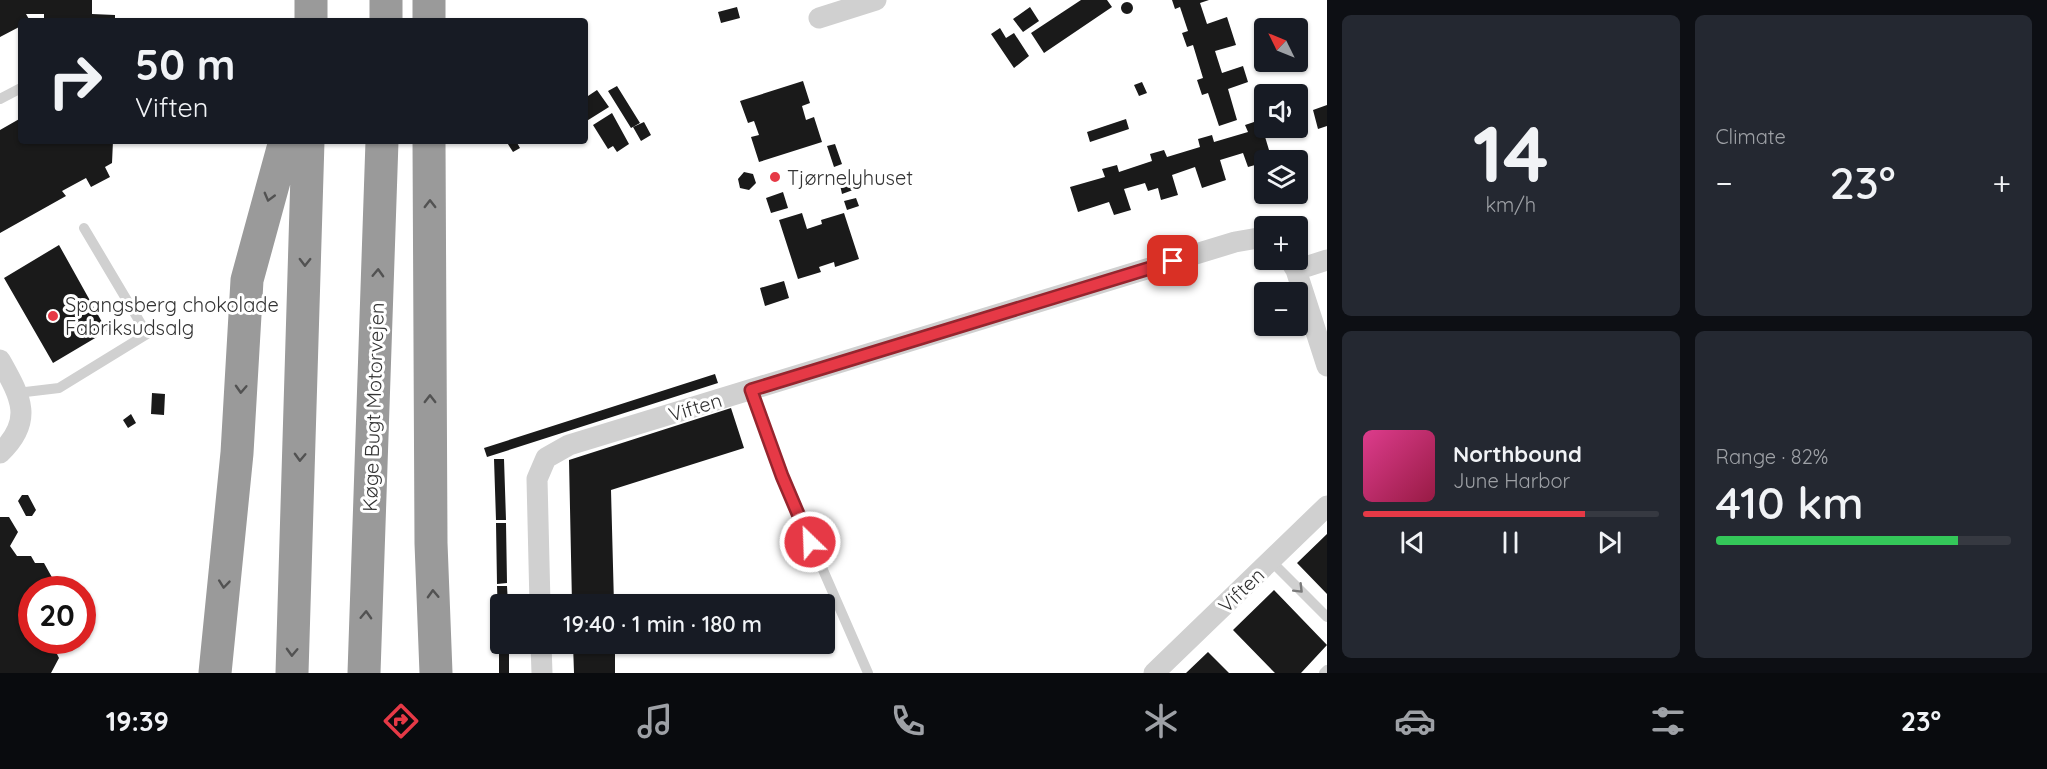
<!DOCTYPE html>
<html lang="en">
<head>
<meta charset="utf-8">
<style>
	body { margin:0; font-family:Quicksand,sans-serif; background:#242831; color:#f1f3f6; height:100vh; display:flex; flex-direction:column; font-size:22px; white-space:nowrap }
	* { box-sizing:border-box; margin:0 }
	p { font-size:20px; color:#9ea1a6 }
	.icon { flex:none; width:33px; height:33px; fill:none; stroke:currentColor; stroke-width:2; stroke-linecap:round; stroke-linejoin:round }
	.map { position:relative; flex:1; overflow:hidden }
	.panel { display:flex; flex-direction:column; gap:15px; padding:15px; background:#0d0f14; width:720px }
	.panel>* { flex:none }
	.banner { position:absolute; left:18px; top:18px; width:570px; height:126px; border-radius:6px; box-shadow:0 2px 4px #0004; background:#171b24; color:#f1f3f6; overflow:hidden }
	.needle { width:39px; rotate:313deg }
	.fabs { position:absolute; left:1254px; top:18px; display:grid; gap:12px }
	.fabs a { display:grid; place-items:center; width:54px; height:54px; border-radius:6px; background:#171b24; box-shadow:0 2px 4px #0004; font-size:30px }
	.speed { position:absolute; left:18px; top:576px; display:flex; gap:12px; font-size:30px; font-weight:700; text-align:center }
	.speed>* { display:grid; place-content:center; width:78px; height:78px; border-radius:50%; background:#171b24; box-shadow:0 2px 4px #0004; line-height:1 }
	.speed .limit { border:9px solid #d22; background:#fff; color:#111 }
	.pin { position:absolute; display:grid; place-items:center; width:51px; height:51px; color:#fff; margin:-26px; border-radius:12px; box-shadow:0 3px 9px #0006 }
	.me { position:absolute; width:66px; margin:-33px; rotate:336deg; stroke-linejoin:round; filter:drop-shadow(0 0 4px #0008) }
	.turn { display:flex; align-items:center; gap:21px; height:126px; padding:0 18px; font-size:27px }
	.turn .icon { width:78px; height:78px; stroke-width:2.5 }
	.turn b { display:block; font-size:42px; line-height:51px }
	.big { font-size:45px; font-weight:600; line-height:1.1 }
	.panel .widget { flex:1; display:flex; flex-direction:column; justify-content:center; gap:9px; min-width:0; padding:0 21px; border-radius:9px; background:#242831 }
	.panel .dial { align-items:center; gap:0 }
	.dial b { font-size:78px; line-height:1 }
	.song { display:flex; align-items:center; gap:18px }
	.cover { width:72px; height:72px; border-radius:9px; background:linear-gradient(135deg,hsl(330 70% 55%),hsl(340 70% 35%)) }
	.played { height:6px; border-radius:3px; background:linear-gradient(90deg,#e63946 75%,#363941 75%) }
	.keys { display:flex; justify-content:space-around; direction:ltr }
	.heat { display:flex; justify-content:space-between; align-items:center; font-size:33px; direction:ltr }
	.charge { height:9px; border-radius:4px; background:linear-gradient(90deg,#34c759 82%,#363941 0) }
	.panel .tiles { flex:1; display:grid; gap:15px; grid-template-columns:repeat(2,1fr) }
	.trip { position:absolute; left:490px; top:594px; width:345px; height:60px; border-radius:6px; background:#171b24; box-shadow:0 2px 4px #0004; font-weight:600; line-height:60px; text-align:center }
	.dock { display:flex; height:96px; justify-content:space-around; align-items:center; background:#090b0e; color:#9ea1a6 }
	.dock .icon { width:42px; height:42px }
	.dock .on { color:#e63946 }
	.dock b { font-size:27px; color:#f1f3f6 }
	main { display:flex; flex:1; min-height:0 }
	.map>svg:first-child { display:block }
	.building { fill:#1a1a1a }
	.lines { fill:none; stroke-linecap:round; stroke-linejoin:round }
	.lane { stroke:#d0d0d0; stroke-width:10 }
	.street { stroke:#d0d0d0; stroke-width:21 }
	.highway { stroke:#9a9a9a; stroke-width:33 }
	.oneway { stroke:#525252 }
	.oneway2 { stroke:#7a7a7a }
	.route-casing { stroke:#96252e; stroke-width:15 }
	.route { stroke:#e63946; stroke-width:10 }
	.poi-dot { fill:#e63946; stroke:#fff; stroke-width:2 }
	.labels { text-anchor:middle; dominant-baseline:central; stroke-width:6; stroke-linejoin:round; paint-order:stroke }
	.poi-label { font-size:20px; fill:#333; stroke:#fff; text-anchor:start }
	.street-label { font-size:20px; fill:#333; stroke:#fff }
</style>
</head>
<body>
<main>
<div class="map">
<svg width="1327" height="673" viewBox="0 0 1327 673">
	<rect width="100%" height="100%" fill="#fff"/>
	<path class="building" d="M 0,0 L 92,0 L 92,14 L 115,15 L 115,21 L 44,21 L 44,14 L 26,14 L 30,21 L 21,21 L 21,26 L 0,37 Z
		M 1081,0 L 1107,0 L 1112,7 L 1044,53 L 1031,33 Z
		M 1172,0 L 1209,0 L 1200,3 L 1207,24 L 1227,17 L 1236,45 L 1215,51 L 1222,73 L 1243,66 L 1248,82 L 1228,89 L 1237,120 L 1219,126 L 1208,93 L 1202,95 L 1197,80 L 1203,78 L 1193,45 L 1187,47 L 1182,33 L 1188,31 L 1180,7 L 1175,9 Z
		M1121 8a6 6 0 1 1 12 0a6 6 0 1 1-12 0Z
		M 737,7 L 740,18 L 721,23 L 718,12 Z
		M 1030,7 L 1039,21 L 1023,32 L 1013,19 Z
		M 1000,28 L 1006,38 L 1014,33 L 1029,56 L 1014,68 L 991,34 Z
		M 803,81 L 810,103 L 802,106 L 806,120 L 814,117 L 822,142 L 759,162 L 751,137 L 759,135 L 754,121 L 748,123 L 740,101 Z
		M 1142,82 L 1147,93 L 1139,96 L 1134,85 Z
		M 617,86 L 640,123 L 631,128 L 608,91 Z
		M 597,90 L 609,107 L 585,122 L 585,98 Z
		M 1327,105 L 1327,126 L 1318,129 L 1313,110 Z
		M 612,113 L 629,144 L 617,152 L 613,146 L 608,149 L 593,125 Z
		M 21,118 L 21,141 L 113,141 L 112,163 L 105,167 L 110,177 L 91,187 L 86,178 L 62,191 L 66,196 L 0,233 L 0,130 Z
		M 1126,119 L 1129,129 L 1090,142 L 1087,132 Z
		M 1260,120 L 1272,160 L 1264,160 L 1264,168 L 1257,171 L 1255,165 L 1248,167 L 1243,153 L 1220,160 L 1226,180 L 1202,188 L 1195,167 L 1172,175 L 1178,195 L 1161,200 L 1158,188 L 1148,191 L 1145,183 L 1124,189 L 1131,210 L 1114,215 L 1109,202 L 1078,212 L 1070,187 L 1105,177 L 1102,169 L 1117,165 L 1119,172 L 1152,161 L 1150,154 L 1164,150 L 1167,157 L 1200,147 L 1198,139 L 1212,135 L 1214,142 L 1248,132 L 1245,125 Z
		M 644,122 L 651,135 L 641,141 L 633,127 Z
		M 506,141 L 516,141 L 520,148 L 513,152 Z
		M 835,144 L 842,164 L 834,167 L 827,146 Z
		M 744,172 L 753,174 L 756,183 L 749,190 L 740,188 L 738,179 Z
		M 851,182 L 853,190 L 842,194 L 840,185 Z
		M 783,192 L 788,208 L 771,213 L 766,198 Z
		M 856,198 L 859,206 L 847,210 L 844,201 Z
		M 802,213 L 807,229 L 822,224 L 821,220 L 844,213 L 859,259 L 835,267 L 834,262 L 819,267 L 821,272 L 798,279 L 779,220 Z
		M 59,245 L 107,331 L 53,363 L 4,278 Z
		M 784,281 L 789,298 L 765,306 L 760,288 Z
		M 715,374 L 718,383 L 487,457 L 484,448 Z
		M 152,393 L 165,394 L 164,415 L 151,414 Z
		M 731,408 L 744,448 L 611,490 L 614,604 L 572,604 L 569,460 Z
		M 131,414 L 136,423 L 128,428 L 123,420 Z
		M 494,459 L 504,459 L 506,520 L 496,520 Z
		M 22,495 L 28,495 L 36,510 L 32,516 L 26,516 L 18,501 Z
		M 0,517 L 9,517 L 18,532 L 10,546 L 17,556 L 31,556 L 35,563 L 44,563 L 59,590 L 32,590 L 32,640 L 63,640 L 56,652 L 59,658 L 51,673 L 0,673 Z
		M 496,523 L 506,523 L 507,583 L 497,584 Z
		M 1327,534 L 1327,594 L 1297,563 Z
		M 497,586 L 507,586 L 508,604 L 501,604 L 501,644 L 509,644 L 509,647 L 499,647 Z
		M 1274,590 L 1327,645 L 1301,673 L 1275,673 L 1233,630 Z
		M 573,644 L 615,644 L 615,673 L 574,673 Z
		M 499,650 L 509,650 L 509,673 L 499,673 Z
		M 1208,652 L 1229,673 L 1186,673 Z"/>
	<g class="lines">
		<path class="lane" d="M 0,99 L 21,88
			M 751,390 L 782,476 L 868,673
			M 17,393 L 59,388 L 147,334 L 84,228
			M 1271,561 L 1327,617
			M 1324,673 L 1327,670"/>
		<path class="street" d="M 819,18 L 876,0
			M 1290,260 L 1296,270 L 1327,366
			M 1296,270 L 1327,260
			M 0,360 C 20,396 35,420 0,453
			M 540,604 L 537,479 L 546,458 L 569,445 L 1235,242 L 1264,237
			M 541,644 L 542,673
			M 1154,673 L 1327,506"/>
		<path class="highway" d="M 311,21 L 311,0
			M 386,21 L 386,0
			M 429,21 L 429,0
			M 429,141 L 431,543 L 436,673
			M 215,673 L 237,453 L 247,280 L 285,141
			M 292,673 L 308,141
			M 364,673 L 382,141"/>
	</g>
	<defs><path id="oneway-chevron" d="M-2-3.5L2.5 0L-2 3.5" fill="none" stroke-width="1.6" stroke-linecap="round" stroke-linejoin="round" transform="scale(1.5)"/></defs>
	<g class="oneway">
		<use href="#oneway-chevron" transform="translate(269 197) rotate(105)"/>
		<use href="#oneway-chevron" transform="translate(430 204) rotate(-90)"/>
		<use href="#oneway-chevron" transform="translate(305 262) rotate(91)"/>
		<use href="#oneway-chevron" transform="translate(378 273) rotate(-88)"/>
		<use href="#oneway-chevron" transform="translate(241 389) rotate(93)"/>
		<use href="#oneway-chevron" transform="translate(430 399) rotate(-90)"/>
		<use href="#oneway-chevron" transform="translate(300 457) rotate(92)"/>
		<use href="#oneway-chevron" transform="translate(224 584) rotate(96)"/>
		<use href="#oneway-chevron" transform="translate(433 594) rotate(-92)"/>
		<use href="#oneway-chevron" transform="translate(366 615) rotate(-88)"/>
		<use href="#oneway-chevron" transform="translate(292 652) rotate(92)"/>
	</g>
	<use class="oneway2" href="#oneway-chevron" transform="translate(1299 589) rotate(45)"/>
	<g class="lines">
		<g class="route-casing">
			<path id="route" d="M 810,542 L 782,476 L 751,390 L 1173,261"/>
		</g>
		<use href="#route" class="route"/>
	</g>
	<g class="poi-dot">
		<circle cx="775" cy="177" r="6"/>
		<circle cx="53" cy="316" r="6"/>
	</g>
	<g class="labels">
		<g class="poi-label">
			<text x="787" y="177">Tjørnelyhuset</text>
			<text x="65" y="304">Spangsberg chokolade<tspan x="65" dy="23">Fabriksudsalg</tspan></text>
		</g>
		<g class="street-label">
			<text transform="translate(373 407) rotate(-88)">Køge Bugt Motorvejen</text>
			<text transform="translate(695 407) rotate(-17)">Viften</text>
			<text transform="translate(1241 590) rotate(-44)">Viften</text>
		</g>
	</g>
</svg>
<div class="fabs">
<a><svg class="needle" viewBox="-14 -14 28 28"><path d="M0-13l5 13h-10z" fill="#e53935"/><path d="M0 13l5-13h-10z" fill="#9ea1a6"/></svg></a>
<a><svg class="icon" aria-label="sound" viewBox="0 0 24 24"><path d="M4 9h4l5-4v14l-5-4H4zM17 9q2 3 0 6"/></svg></a>
<a><svg class="icon" aria-label="layers" viewBox="0 0 24 24"><path d="M12 4l9 5-9 5-9-5zM3 14l9 5 9-5"/></svg></a>
<a>+</a>
<a>−</a>
</div>
<div class="speed"><div class="limit">20</div></div>
<div class="pin" style="left:1173px;top:261px;background:#d93025"><svg class="icon" aria-label="arrive" viewBox="0 0 24 24"><path d="M6 21V4h12l-3 4 3 4H6"/></svg></div>
<svg class="me" style="left:810px;top:542px" viewBox="-20 -20 40 40"><circle r="17" fill="#e63946" stroke="#fff" stroke-width="3"/><path d="M0-11L8 9 0 5-8 9z" fill="#fff"/></svg>
<div class="trip">19:40 · 1 min · 180 m</div>
<div class="banner">
<div class="turn"><svg class="icon" aria-label="right" viewBox="0 0 24 24"><path d="M7 20v-9h11M14 6l5 5-5 5"/></svg><div><b>50 m</b>Viften</div></div>
</div>
</div>
<section class="panel">
<div class="tiles">
<div class="widget dial"><b>14</b><p>km/h</p></div>
<div class="widget"><p>Climate</p>
<div class="heat"><a>−</a><b class="big">23°</b><a>+</a></div>
</div>
<div class="widget">
<div class="song"><i class="cover"></i><div><b>Northbound</b><p>June Harbor</p></div></div>
<div class="played"></div>
<div class="keys"><svg class="icon" aria-label="previous" viewBox="0 0 24 24"><path d="M18 5L8 12l10 7zM5 5v14"/></svg><svg class="icon" aria-label="pause" viewBox="0 0 24 24"><path d="M8 5v14M16 5v14"/></svg><svg class="icon" aria-label="next" viewBox="0 0 24 24"><path d="M6 5l10 7-10 7zM19 5v14"/></svg></div>
</div>
<div class="widget"><p>Range · 82%</p><b class="big">410 km</b><div class="charge"></div></div>
</div>
</section>
</main>
<nav class="dock">
<b>19:39</b>
<svg class="icon on" aria-label="directions" viewBox="0 0 24 24"><path d="M12 3l9 9-9 9-9-9zM9 14v-3h6M13 9l2 2-2 2"/></svg>
<svg class="icon" aria-label="music" viewBox="0 0 24 24"><path d="M9 18V5l10-2v13"/><circle cx="6" cy="18" r="3"/><circle cx="16" cy="16" r="3"/></svg>
<svg class="icon" aria-label="phone" viewBox="0 0 24 24"><path d="M5 4h4l2 5-3 2q2 4 5 5l2-3 5 2v4C11 20 4 13 5 4z"/></svg>
<svg class="icon" aria-label="climate" viewBox="0 0 24 24"><path d="M12 3v18M4 7l16 10M4 17L20 7"/></svg>
<svg class="icon" aria-label="car" viewBox="0 0 24 24"><path d="M5 17H2v-5l4-1 3-4h7l3 4 3 1v5h-3M9 17h6M6 11h13"/><circle cx="7" cy="17" r="2"/><circle cx="17" cy="17" r="2"/></svg>
<svg class="icon" aria-label="filters" viewBox="0 0 24 24"><path d="M4 7h16M4 17h16"/><circle cx="9" cy="7" r="2"/><circle cx="15" cy="17" r="2"/></svg>
<b>23°</b>
</nav>
</body>
</html>
